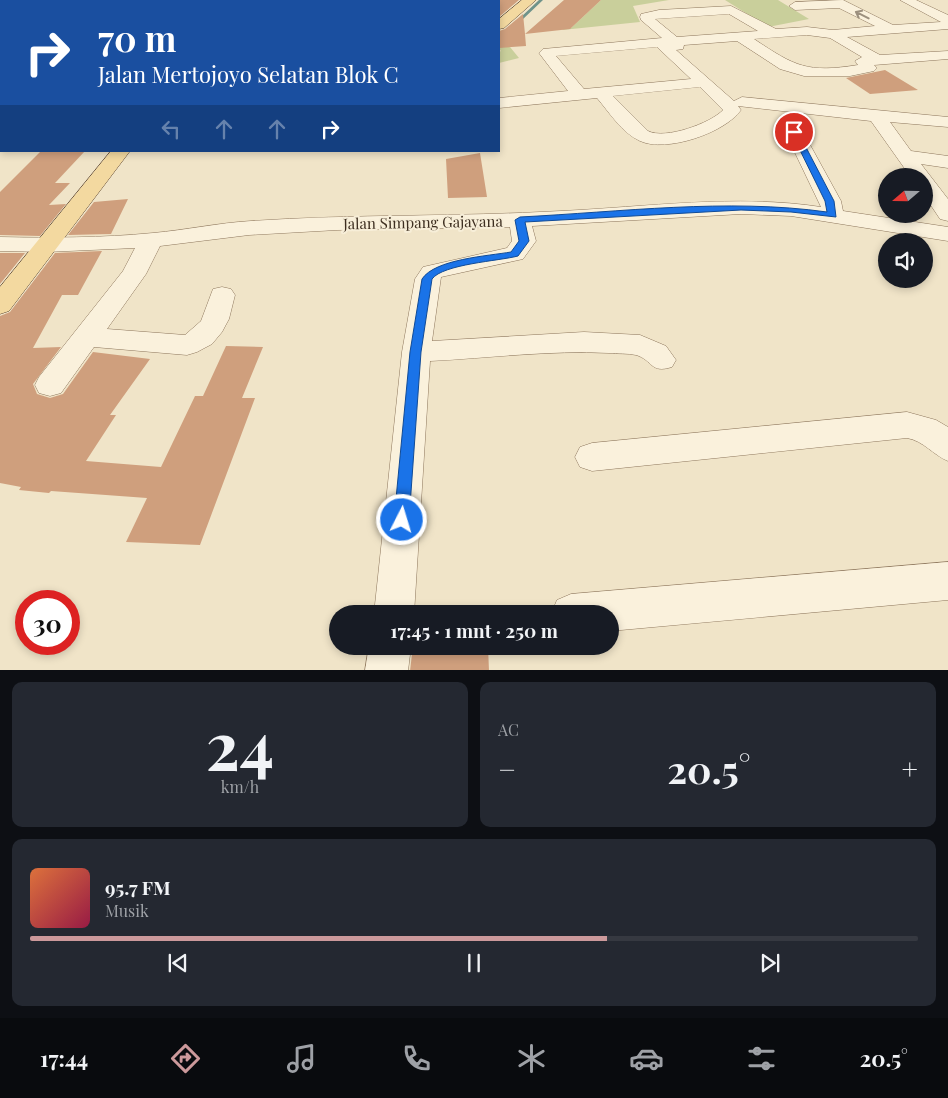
<!DOCTYPE html>
<html lang="id">
<head>
<meta charset="utf-8">
<style>
	body { margin:0; font-family:"Playfair Display",serif; background:#242831; color:#f1f3f6; height:100vh; display:flex; flex-direction:column; font-size:19px; white-space:nowrap }
	* { box-sizing:border-box; margin:0 }
	p { font-size:16px; color:#9ea1a6 }
	.icon { flex:none; width:28px; height:28px; fill:none; stroke:currentColor; stroke-width:2; stroke-linecap:round; stroke-linejoin:round }
	.map { position:relative; height:670px; overflow:hidden }
	.drawer { display:flex; flex-direction:column; gap:12px; padding:12px; background:#0d0f14; flex:1 }
	.drawer>* { flex:none }
	.banner { position:absolute; left:0px; top:0px; width:500px; height:152px; box-shadow:0 2px 8px #0003; background:#1a4fa0; color:#fff; overflow:hidden }
	.needle { width:32px; rotate:250deg }
	.buttons { position:absolute; left:878px; top:168px; display:grid; gap:10px }
	.buttons a { display:grid; place-items:center; width:55px; height:55px; border-radius:50%; background:#171b24; box-shadow:0 2px 8px #0003; font-size:25px }
	.speed { position:absolute; left:15px; top:590px; display:flex; gap:10px; font-size:25px; font-weight:700; text-align:center }
	.speed>* { display:grid; place-content:center; width:65px; height:65px; border-radius:50%; background:#171b24; box-shadow:0 2px 8px #0003; line-height:1 }
	.speed .limit { border:8px solid #d22; background:#fff; color:#111 }
	.pin { position:absolute; display:grid; place-items:center; width:42px; height:42px; color:#fff; margin:-21px; border:2px solid #fff; border-radius:50%; box-shadow:0 1px 5px #0007 }
	.me { position:absolute; width:55px; margin:-28px; rotate:5deg; stroke-linejoin:round; filter:drop-shadow(0 0 4px #0008) }
	.turn { display:flex; align-items:center; gap:18px; height:105px; padding:0 15px; font-size:22px }
	.turn .icon { width:65px; height:65px; stroke-width:2.5 }
	.turn b { display:block; font-size:35px; line-height:42px }
	.lanes { display:flex; align-items:center; height:48px; padding:0 15px; background:#0003; justify-content:center; gap:25px; direction:ltr }
	.lanes .off { opacity:.35 }
	.big { font-size:38px; font-weight:700; line-height:1.1 }
	.drawer .card { flex:1; display:flex; flex-direction:column; justify-content:center; gap:8px; min-width:0; padding:0 18px; border-radius:10px; background:#242831 }
	.drawer .dial { align-items:center; gap:0 }
	.dial b { font-size:65px; line-height:1 }
	.song { display:flex; align-items:center; gap:15px }
	.cover { width:60px; height:60px; border-radius:8px; background:linear-gradient(135deg,hsl(20 70% 55%),hsl(340 70% 35%)) }
	.played { height:5px; border-radius:2px; background:linear-gradient(90deg,#cc999b 65%,#363941 65%) }
	.keys { display:flex; justify-content:space-around; direction:ltr }
	.heat { display:flex; justify-content:space-between; align-items:center; font-size:28px; direction:ltr }
	.drawer .tiles { flex:1; display:grid; gap:12px; grid-template-columns:1fr 1fr }
	.card:last-child { grid-column:span 2 }
	.trip { position:absolute; left:329px; top:605px; width:290px; height:50px; border-radius:25px; background:#171b24; box-shadow:0 2px 8px #0003; font-weight:700; line-height:50px; text-align:center }
	.menu { display:flex; height:80px; justify-content:space-around; align-items:center; background:#090b0e; color:#9ea1a6 }
	.menu .icon { width:35px; height:35px }
	.menu .on { color:#cc999b }
	.menu b { font-size:22px; color:#f1f3f6 }
	.map>svg:first-child { display:block }
	.green { fill:#c9cf9b }
	.lines { fill:none; stroke-linecap:round; stroke-linejoin:round }
	.stream { fill:#6f938a; fill-rule:evenodd }
	.building { fill:#cf9f7d }
	.minor-casing { stroke:#8d765c; stroke-width:1 }
	.major-casing { stroke:#5b4430; stroke-width:1 }
	.minor { fill:#faf1dc; fill-rule:evenodd }
	.major { fill:#f3d9a0; fill-rule:evenodd }
	.oneway { stroke:#9c907e }
	.route { fill:#1a73e8; stroke:#114b97 }
	.labels { text-anchor:middle; dominant-baseline:central; stroke-width:4; stroke-linejoin:round; paint-order:stroke }
	.street-label { font-size:15px; fill:#3d2e20; stroke:#f7eed8 }
</style>
</head>
<body>
<div class="map">
<svg width="948" height="671" viewBox="0 0 948 671">
	<rect width="100%" height="100%" fill="#f0e4c8"/>
	<path class="green" d="M 601,0 L 669,0 L 633,6 L 640,22 L 562,30 L 565,27 L 571,28 Z
		M 725,0 L 778,0 L 809,19 L 768,27 Z
		M 511,36 L 510,47 L 519,58 L 499,63 L 499,52 L 501,51 L 499,49 L 499,37 Z"/>
	<g class="lines">
		<path class="stream" d="M 539,0 L 543,0 L 522,20 L 520,20 L 520,18 Z
			M 0,77 L 1,77 L 1,79 L 0,79 Z"/>
	</g>
	<path class="building" d="M 484,0 L 519,0 L 499,17 L 499,1 Z
		M 564,0 L 601,0 L 570,29 L 525,34 L 526,46 L 499,48 L 499,31 L 505,29 L 523,14 L 525,34 Z
		M 885,70 L 918,90 L 870,94 L 846,78 Z
		M 41,151 L 85,151 L 55,183 L 70,183 L 49,205 L 66,204 L 40,236 L 0,235 L 0,192 Z
		M 480,153 L 487,197 L 448,198 L 446,159 Z
		M 128,199 L 111,234 L 68,235 L 94,202 Z
		M 102,251 L 78,295 L 62,295 L 33,348 L 61,347 L 33,384 L 37,394 L 50,398 L 63,394 L 93,352 L 150,359 L 110,415 L 116,415 L 86,461 L 161,467 L 195,396 L 203,396 L 226,346 L 263,347 L 242,398 L 255,398 L 200,545 L 126,542 L 147,498 L 51,491 L 49,493 L 19,490 L 21,487 L 0,483 L 0,316 L 10,312 L 55,253 Z
		M 0,253 L 25,253 L 0,284 Z
		M 413,646 L 488,646 L 489,671 L 410,671 Z"/>
	<g class="lines">
		<g class="minor-casing">
			<path id="minor" d="M 276,0 L 288,0 L 289,1 L 277,1 Z
				M 370,0 L 382,0 L 382,1 L 370,1 Z
				M 843,0 L 893,25 L 941,22 L 900,0 L 916,0 L 948,15 L 948,29 L 847,37 L 880,55 L 948,51 L 948,59 L 874,65 L 877,68 L 874,71 L 850,76 L 804,76 L 780,69 L 737,41 L 684,45 L 683,49 L 676,50 L 734,101 L 742,97 L 948,117 L 948,127 L 890,122 L 911,151 L 948,156 L 948,168 L 921,164 L 948,199 L 948,221 L 940,219 L 924,195 L 924,176 L 910,176 L 871,121 L 738,106 L 741,110 C 725,133 666,153 640,141 C 622,133 609,112 597,98 L 499,108 L 499,98 L 568,91 L 539,53 L 543,49 L 662,38 L 641,20 L 640,17 L 641,14 L 659,10 L 731,6 L 776,29 L 807,27 L 833,30 L 875,26 L 839,8 L 795,10 L 789,6 L 795,2 ZM 729,14 L 758,31 L 677,37 L 655,19 ZM 807,35 L 830,38 L 862,57 L 855,61 L 858,65 C 807,73 796,67 754,39 ZM 657,47 L 691,79 L 584,89 L 556,56 ZM 700,87 L 723,110 C 711,123 665,140 648,131 L 613,96 Z
				M 794,127 L 800,128 L 803,132 L 841,201 L 843,211 L 948,227 L 948,241 L 791,216 L 741,214 L 532,226 L 536,241 L 523,259 L 441,277 L 432,341 L 584,332 L 640,335 L 666,346 L 676,360 L 672,367 C 650,374 653,360 636,355 C 628,353 617,354 609,353 C 550,350 489,358 430,361 L 414,614 L 374,614 L 402,352 L 415,279 L 423,267 L 507,248 L 512,241 L 510,227 L 337,230 L 249,235 L 160,246 L 146,274 L 107,329 L 185,335 L 201,321 L 213,289 L 222,287 L 231,289 L 235,295 L 229,319 L 222,332 L 212,344 L 197,352 L 187,355 L 94,347 L 61,393 L 50,396 L 39,393 L 35,385 L 39,377 L 123,271 L 135,248 L 46,252 L 0,251 L 0,237 C 51,238 102,238 153,233 C 186,230 218,223 251,221 C 354,214 458,217 561,211 C 646,207 737,194 821,207 L 785,132 L 788,128 Z
				M 907,412 L 936,420 L 948,427 L 948,461 C 933,455 924,441 907,438 L 592,471 L 580,467 L 575,457 L 580,447 L 592,443 Z
				M 948,562 L 948,600 L 610,631 L 610,614 L 551,614 L 557,600 L 571,594 Z
				M 369,646 L 411,646 L 408,671 L 365,671 Z"/>
		</g>
		<g class="major-casing">
			<path id="major" d="M 522,0 L 536,0 L 504,28 L 499,29 L 499,19 Z
				M 111,151 L 130,151 L 9,311 L 0,314 L 0,287 Z"/>
		</g>
		<use href="#minor" class="minor"/>
		<use href="#major" class="major"/>
	</g>
	<defs><path id="oneway-shaft" d="M-6 0H5M1.5-3L5.5 0L1.5 3" fill="none" stroke-width="1.6" stroke-linecap="round" stroke-linejoin="round" transform="scale(1.25)"/></defs>
	<use class="oneway" href="#oneway-shaft" transform="translate(862 15) rotate(-153)"/>
	<path class="route" d="M 794,130 L 798,132 L 834,201 L 836,217 L 791,212 L 741,210 L 525,222 L 529,241 L 518,256 C 499,261 443,264 432,279 L 421,352 L 409,520 L 407,525 L 402,527 L 396,525 L 394,520 L 410,352 L 422,279 C 435,259 488,256 511,252 L 519,241 L 515,220 L 520,217 C 621,212 727,198 827,212 L 825,201 L 791,132 Z"/>
	<g class="labels">
		<g class="street-label">
			<text transform="translate(423 222) rotate(-1)">Jalan Simpang Gajayana</text>
		</g>
	</g>
</svg>
<div class="buttons">
<a><svg class="needle" viewBox="-14 -14 28 28"><path d="M0-13l5 13h-10z" fill="#e53935"/><path d="M0 13l5-13h-10z" fill="#9ea1a6"/></svg></a>
<a><svg class="icon" aria-label="sound" viewBox="0 0 24 24"><path d="M4 9h4l5-4v14l-5-4H4zM17 9q2 3 0 6"/></svg></a>
</div>
<div class="speed"><div class="limit">30</div></div>
<div class="pin" style="left:794px;top:132px;background:#d93025"><svg class="icon" aria-label="arrive" viewBox="0 0 24 24"><path d="M6 21V4h12l-3 4 3 4H6"/></svg></div>
<svg class="me" style="left:402px;top:520px" viewBox="-20 -20 40 40"><circle r="17" fill="#1a73e8" stroke="#fff" stroke-width="3"/><path d="M0-11L8 9 0 5-8 9z" fill="#fff"/></svg>
<div class="trip">17:45 · 1 mnt · 250 m</div>
<div class="banner">
<div class="turn"><svg class="icon" aria-label="right" viewBox="0 0 24 24"><path d="M7 20v-9h11M14 6l5 5-5 5"/></svg><div><b>70 m</b>Jalan Mertojoyo Selatan Blok C</div></div>
<div class="lanes"><svg class="icon off" aria-label="left" viewBox="0 0 24 24"><path d="M17 20v-9H6M10 6l-5 5 5 5"/></svg><svg class="icon off" aria-label="ahead" viewBox="0 0 24 24"><path d="M12 20V5M6 11l6-6 6 6"/></svg><svg class="icon off" aria-label="ahead" viewBox="0 0 24 24"><path d="M12 20V5M6 11l6-6 6 6"/></svg><svg class="icon" aria-label="right" viewBox="0 0 24 24"><path d="M7 20v-9h11M14 6l5 5-5 5"/></svg></div>
</div>
</div>
<section class="drawer">
<div class="tiles">
<div class="card dial"><b>24</b><p>km/h</p></div>
<div class="card"><p>AC</p>
<div class="heat"><a>−</a><b class="big">20.5°</b><a>+</a></div>
</div>
<div class="card">
<div class="song"><i class="cover"></i><div><b>95.7 FM</b><p>Musik</p></div></div>
<div class="played"></div>
<div class="keys"><svg class="icon" aria-label="previous" viewBox="0 0 24 24"><path d="M18 5L8 12l10 7zM5 5v14"/></svg><svg class="icon" aria-label="pause" viewBox="0 0 24 24"><path d="M8 5v14M16 5v14"/></svg><svg class="icon" aria-label="next" viewBox="0 0 24 24"><path d="M6 5l10 7-10 7zM19 5v14"/></svg></div>
</div>
</div>
</section>
<nav class="menu">
<b>17:44</b>
<svg class="icon on" aria-label="directions" viewBox="0 0 24 24"><path d="M12 3l9 9-9 9-9-9zM9 14v-3h6M13 9l2 2-2 2"/></svg>
<svg class="icon" aria-label="music" viewBox="0 0 24 24"><path d="M9 18V5l10-2v13"/><circle cx="6" cy="18" r="3"/><circle cx="16" cy="16" r="3"/></svg>
<svg class="icon" aria-label="phone" viewBox="0 0 24 24"><path d="M5 4h4l2 5-3 2q2 4 5 5l2-3 5 2v4C11 20 4 13 5 4z"/></svg>
<svg class="icon" aria-label="climate" viewBox="0 0 24 24"><path d="M12 3v18M4 7l16 10M4 17L20 7"/></svg>
<svg class="icon" aria-label="car" viewBox="0 0 24 24"><path d="M5 17H2v-5l4-1 3-4h7l3 4 3 1v5h-3M9 17h6M6 11h13"/><circle cx="7" cy="17" r="2"/><circle cx="17" cy="17" r="2"/></svg>
<svg class="icon" aria-label="filters" viewBox="0 0 24 24"><path d="M4 7h16M4 17h16"/><circle cx="9" cy="7" r="2"/><circle cx="15" cy="17" r="2"/></svg>
<b>20.5°</b>
</nav>
</body>
</html>
